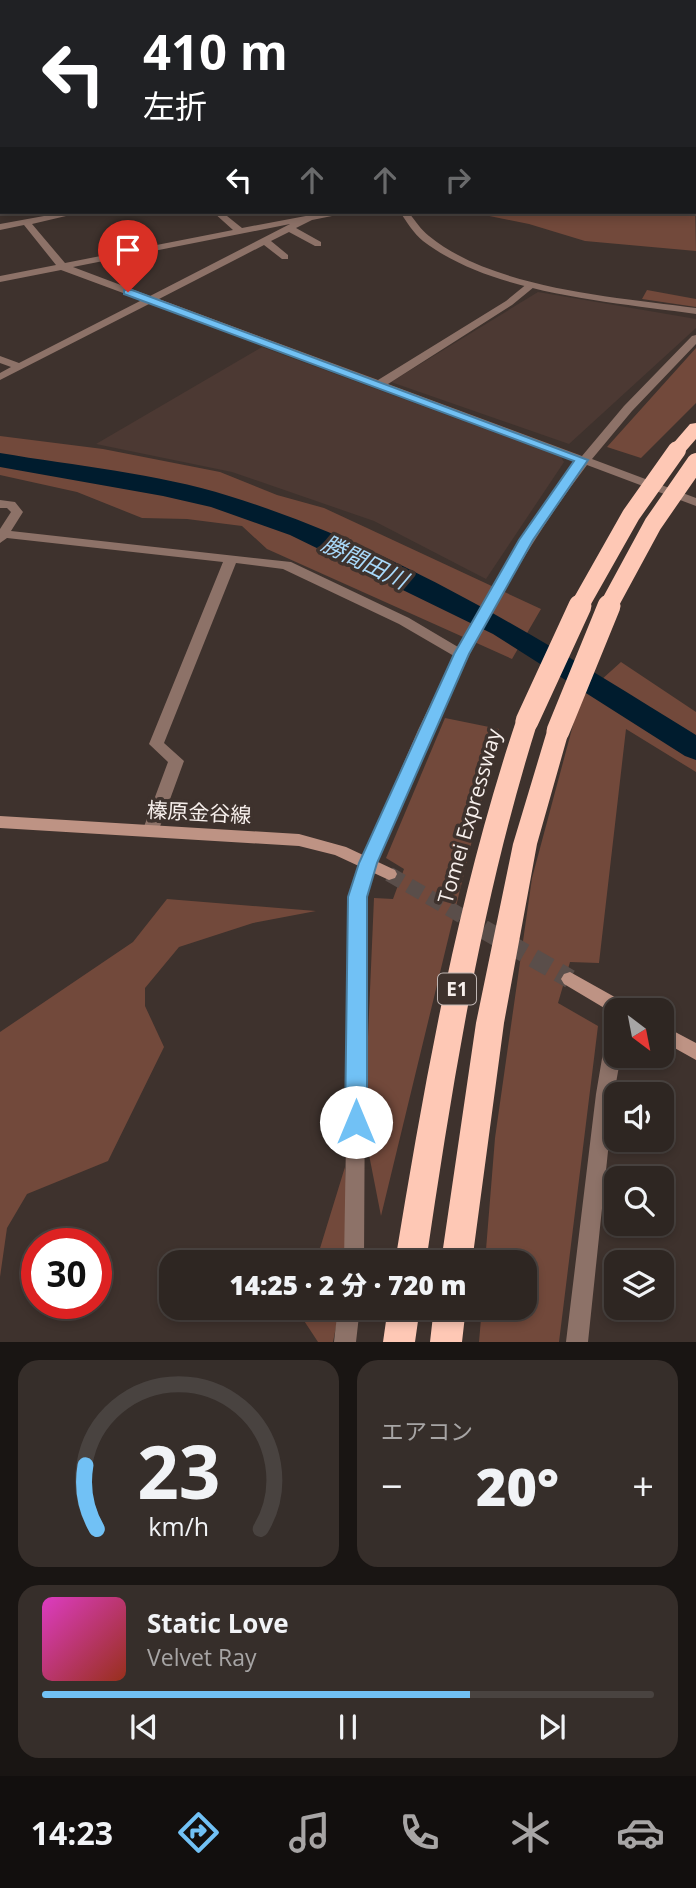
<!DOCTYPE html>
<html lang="ja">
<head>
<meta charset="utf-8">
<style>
	body { margin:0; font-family:"Open Sans","Noto Sans JP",sans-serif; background:#362e2a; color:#f1f3f6; height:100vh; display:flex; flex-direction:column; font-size:26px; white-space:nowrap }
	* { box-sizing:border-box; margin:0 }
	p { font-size:23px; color:#a7a5a5 }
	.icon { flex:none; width:38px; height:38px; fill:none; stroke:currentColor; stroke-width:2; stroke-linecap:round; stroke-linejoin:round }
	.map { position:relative; height:1342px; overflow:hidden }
	.side { display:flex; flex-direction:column; gap:18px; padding:18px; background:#191513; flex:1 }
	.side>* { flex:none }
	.hud { position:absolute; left:0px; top:0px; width:696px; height:214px; box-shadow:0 4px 10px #0003,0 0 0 2px #494340; background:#202124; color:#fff; overflow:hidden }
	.needle { width:46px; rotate:148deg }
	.controls { position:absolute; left:604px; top:998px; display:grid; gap:14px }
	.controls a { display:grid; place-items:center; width:70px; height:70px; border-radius:14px; background:#2e2622; box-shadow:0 4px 10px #0003,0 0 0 2px #494340; font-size:35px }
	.speed { position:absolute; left:21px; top:1228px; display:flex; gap:14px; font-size:35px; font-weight:700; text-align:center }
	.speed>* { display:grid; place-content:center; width:91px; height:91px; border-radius:50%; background:#2e2622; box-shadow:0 4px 10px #0003,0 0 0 2px #494340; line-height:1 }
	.speed .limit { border:10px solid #d22; background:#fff; color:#111 }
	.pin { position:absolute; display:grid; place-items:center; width:60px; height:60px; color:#fff; margin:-72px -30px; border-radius:50% 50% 50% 0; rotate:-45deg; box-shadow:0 0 7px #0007 }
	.pin .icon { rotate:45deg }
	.me { position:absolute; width:77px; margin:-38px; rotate:0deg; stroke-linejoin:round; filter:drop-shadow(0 0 5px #0008) }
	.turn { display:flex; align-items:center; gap:24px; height:147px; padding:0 28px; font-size:32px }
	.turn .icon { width:91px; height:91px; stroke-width:2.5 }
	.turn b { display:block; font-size:49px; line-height:60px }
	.lanes { display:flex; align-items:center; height:66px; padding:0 28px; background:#0003; justify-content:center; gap:35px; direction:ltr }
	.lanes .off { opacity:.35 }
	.big { font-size:52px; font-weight:800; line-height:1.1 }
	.side .widget { flex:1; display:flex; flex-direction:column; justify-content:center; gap:10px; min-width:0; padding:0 24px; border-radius:21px; background:#362e2a }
	.side .dial { align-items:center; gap:0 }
	.dial svg { height:182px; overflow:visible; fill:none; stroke:#494340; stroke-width:7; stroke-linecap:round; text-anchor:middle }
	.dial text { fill:#f1f3f6; stroke:none }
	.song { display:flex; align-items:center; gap:21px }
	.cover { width:84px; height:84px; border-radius:10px; background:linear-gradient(135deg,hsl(310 70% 55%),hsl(10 70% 35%)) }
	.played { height:7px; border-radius:4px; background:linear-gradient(90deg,#71c1f5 70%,#494340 70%) }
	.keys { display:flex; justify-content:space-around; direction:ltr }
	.heat { display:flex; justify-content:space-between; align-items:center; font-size:38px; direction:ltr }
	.side .tiles { flex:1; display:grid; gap:18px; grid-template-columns:1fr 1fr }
	.widget:last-child { grid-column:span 2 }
	.trip { position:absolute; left:159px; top:1250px; width:378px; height:70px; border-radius:21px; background:#2e2622; box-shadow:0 4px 10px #0003,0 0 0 2px #494340; font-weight:800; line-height:70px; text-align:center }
	.tab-bar { display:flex; height:112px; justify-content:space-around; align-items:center; background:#120f0e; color:#a7a5a5 }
	.tab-bar .icon { width:49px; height:49px }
	.tab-bar .selected { color:#71c1f5 }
	.tab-bar b { font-size:32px; color:#f1f3f6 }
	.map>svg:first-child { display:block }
	.built { fill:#4c3933 }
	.green { fill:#72493b }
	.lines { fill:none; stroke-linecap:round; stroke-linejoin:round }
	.river { fill:#001c2e; fill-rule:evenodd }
	.secondary-tunnel-far1 { stroke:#5a4e4a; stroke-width:15; stroke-dasharray:15 8; stroke-linecap:butt }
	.secondary-tunnel { stroke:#5a4e4a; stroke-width:19; stroke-dasharray:19 10; stroke-linecap:butt }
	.minor { fill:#8d7268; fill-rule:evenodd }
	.tertiary { fill:#8d7268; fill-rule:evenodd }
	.secondary { fill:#be9384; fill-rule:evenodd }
	.motorway { fill:#fec8b5; fill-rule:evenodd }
	.motorway-bridge-far1 { stroke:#fec8b5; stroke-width:18 }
	.motorway-bridge { stroke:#fec8b5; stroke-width:23 }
	.route { fill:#71c1f5; stroke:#497d9f; stroke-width:2 }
	.labels { text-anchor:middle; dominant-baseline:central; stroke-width:7; stroke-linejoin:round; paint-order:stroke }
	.shield { fill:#3e322d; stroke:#c0b6b3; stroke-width:2 }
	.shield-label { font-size:19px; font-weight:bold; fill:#f7efec }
	.street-label { font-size:21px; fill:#f7efec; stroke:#3e322d }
	.water-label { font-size:23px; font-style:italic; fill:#a9d9fa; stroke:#3e322d }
</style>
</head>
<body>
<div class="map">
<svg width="696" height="1342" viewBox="0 0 696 1342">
	<rect width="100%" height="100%" fill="#3e322d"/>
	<path class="built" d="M 538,292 L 696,319 L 696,328 L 569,444 L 391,382 Z
		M 262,347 L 561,457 L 564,462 L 486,579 L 374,521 L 232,472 L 96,444 Z"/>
	<path class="green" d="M 94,0 L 696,0 L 696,22 L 695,2 L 87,2 Z
		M 695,204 L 696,251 L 585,241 L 529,224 L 470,212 L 695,212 Z
		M 647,290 L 696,299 L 696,307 L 642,299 Z
		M 696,348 L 696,403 L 641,458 L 607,447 Z
		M 0,436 L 103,449 L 220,472 L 277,495 L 324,508 L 541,609 L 512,659 L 267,549 L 242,526 L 187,519 L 142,518 L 77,492 L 0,475 Z
		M 621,662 L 696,712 L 696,772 L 626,729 L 599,963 L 570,962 L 558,1003 L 598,1026 L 559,1342 L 479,1342 L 482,1307 L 525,1307 L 525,1262 L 485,1262 L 495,1138 L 532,878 L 580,699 Z
		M 445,718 L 499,729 L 381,1216 L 364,1129 L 374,898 L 393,899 L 404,869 L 386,858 Z
		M 167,899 L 316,911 L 253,923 L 179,947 L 145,988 L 145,1006 L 164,1047 L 108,1161 L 27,1194 L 7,1228 L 0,1277 L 0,1032 L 133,942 Z
		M 345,1167 L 349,1233 L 345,1262 L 306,1262 L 317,1258 Z
		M 295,1307 L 340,1307 L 333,1342 L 318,1342 Z"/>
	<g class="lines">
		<path class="river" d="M 695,18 L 696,18 L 696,26 L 695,26 Z
			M 0,172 L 2,172 L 0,183 Z
			M 0,453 C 76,466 156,473 229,496 C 395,547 549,644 696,735 L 696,760 L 685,756 L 493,634 L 290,535 L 211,507 L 163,496 L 0,467 Z"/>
		<path class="secondary-tunnel-far1" d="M 389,874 L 486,930"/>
		<path class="secondary-tunnel" d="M 483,929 L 570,979"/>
		<path class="minor" d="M 0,25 L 2,25 L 0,30 Z
			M 66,212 L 83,212 L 32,224 L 65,263 L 233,230 L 213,212 L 222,212 L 242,228 L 327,212 L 343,212 L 342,214 L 312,220 L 296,228 L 321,242 L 321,246 L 315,246 L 289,232 L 271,241 L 288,255 L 288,259 L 282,259 L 264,245 L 159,299 L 378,380 L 506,301 L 528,283 L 534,283 L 534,287 L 512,305 L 388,384 L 582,456 L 624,406 L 692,336 L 696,335 L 696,344 L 632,411 L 592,459 L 696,498 L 696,506 L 587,465 C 515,560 461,664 415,772 C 397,814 379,854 366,897 L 364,1262 L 344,1262 L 350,897 L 360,864 L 418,730 L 454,656 L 399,624 L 283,569 L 236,563 L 164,743 L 184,761 L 158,832 L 156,836 L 144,836 L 142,832 L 168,762 L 149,744 L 223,562 L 7,538 L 0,543 L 0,529 L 11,512 L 7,508 L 0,508 L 0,500 L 15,502 L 23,512 L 11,531 L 291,562 L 409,618 L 458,647 L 505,565 L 577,462 L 151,303 L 0,380 L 0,373 L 11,367 L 0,363 L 0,356 L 19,363 L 142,300 L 61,270 L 0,282 L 0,276 L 56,265 L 24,225 L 0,230 L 0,224 ZM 290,224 L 150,296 L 73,267 Z
			M 616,1022 L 616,1055 L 621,1055 L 614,1094 L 588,1342 L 566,1342 L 596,1094 L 607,1029 L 610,1024 Z
			M 338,1307 L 360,1307 L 356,1342 L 334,1342 Z"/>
		<path class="tertiary" d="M 695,61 L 696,61 L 696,65 L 695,65 Z
			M 0,131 L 2,131 L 2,135 L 0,135 Z
			M 400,212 L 408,212 C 415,220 421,230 429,236 C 494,289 615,297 696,308 L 696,314 C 612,302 492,294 423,241 C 414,234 406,221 400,212 Z"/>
		<path class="secondary" d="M 0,816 L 299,834 L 346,847 L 395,870 L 397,874 L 395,878 L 389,880 L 335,855 L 299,846 L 0,828 Z
			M 570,972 L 629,1005 L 632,1010 L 616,1010 L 616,1015 L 564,984 L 561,979 L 564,974 Z
			M 662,1025 L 696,1043 L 696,1060 L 662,1041 Z"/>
		<path class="motorway" d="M 696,423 L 696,439 L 683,454 L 671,454 L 668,450 L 671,446 L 690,424 Z
			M 527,714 L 535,716 L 538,721 C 482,898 453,1079 426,1262 L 395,1262 C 425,1079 457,898 516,721 L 519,716 Z
			M 558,724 L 566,726 L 569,731 L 537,844 L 504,1023 L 472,1262 L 441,1262 L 476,1023 L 513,844 L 547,731 L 550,726 Z
			M 388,1307 L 420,1307 L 415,1342 L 383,1342 Z
			M 434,1307 L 466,1307 L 462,1342 L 430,1342 Z"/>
		<path class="motorway-bridge-far1" d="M 579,607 L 631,515 L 677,450
			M 608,607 L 653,524 L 696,462"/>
		<path class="motorway-bridge" d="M 527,721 L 580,606
			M 558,731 L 609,606"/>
	</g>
	<path class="route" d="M 124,290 L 132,290 L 588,460 L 533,540 L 469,654 L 377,863 L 367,897 L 367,1122 L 363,1129 L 356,1131 L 348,1129 L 345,1122 L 348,897 L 359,863 L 454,654 L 519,540 L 574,461 L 124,294 Z"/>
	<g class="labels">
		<rect class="shield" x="438" y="973.5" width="38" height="31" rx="5"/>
		<g class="shield-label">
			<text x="457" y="989">E1</text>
		</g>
		<g class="street-label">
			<text transform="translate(199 812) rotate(3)">榛原金谷線</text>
			<text transform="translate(469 816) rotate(-74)">Tomei Expressway</text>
		</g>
		<g class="water-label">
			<text transform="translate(365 561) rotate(26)">勝間田川</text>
		</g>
	</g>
</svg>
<div class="controls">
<a><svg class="needle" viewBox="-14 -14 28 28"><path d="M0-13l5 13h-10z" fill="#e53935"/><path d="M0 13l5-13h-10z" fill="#a7a5a5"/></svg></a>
<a><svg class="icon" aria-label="sound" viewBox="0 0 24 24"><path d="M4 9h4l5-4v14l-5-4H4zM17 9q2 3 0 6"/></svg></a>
<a><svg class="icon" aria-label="search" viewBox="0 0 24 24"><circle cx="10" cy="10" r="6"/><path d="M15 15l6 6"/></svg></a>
<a><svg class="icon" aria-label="layers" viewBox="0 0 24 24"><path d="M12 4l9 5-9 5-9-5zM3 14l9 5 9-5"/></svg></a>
</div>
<div class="speed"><div class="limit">30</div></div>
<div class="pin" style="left:128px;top:292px;background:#d93025"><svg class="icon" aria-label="arrive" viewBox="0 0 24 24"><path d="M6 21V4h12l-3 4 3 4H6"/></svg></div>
<svg class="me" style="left:356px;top:1122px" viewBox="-20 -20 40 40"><circle r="19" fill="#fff"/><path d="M0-13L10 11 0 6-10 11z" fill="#71c1f5"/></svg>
<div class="trip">14:25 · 2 分 · 720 m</div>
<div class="hud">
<div class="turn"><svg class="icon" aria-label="left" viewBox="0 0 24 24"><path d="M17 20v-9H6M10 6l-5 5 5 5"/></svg><div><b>410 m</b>左折</div></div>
<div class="lanes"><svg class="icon" aria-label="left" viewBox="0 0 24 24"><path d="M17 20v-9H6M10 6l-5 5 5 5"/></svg><svg class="icon off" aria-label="ahead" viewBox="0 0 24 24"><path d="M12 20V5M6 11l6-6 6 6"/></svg><svg class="icon off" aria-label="ahead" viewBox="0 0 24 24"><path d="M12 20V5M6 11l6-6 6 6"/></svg><svg class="icon off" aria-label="right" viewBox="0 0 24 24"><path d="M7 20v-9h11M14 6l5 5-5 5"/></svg></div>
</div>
</div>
<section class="side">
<div class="tiles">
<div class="widget dial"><svg viewBox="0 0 100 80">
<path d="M14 69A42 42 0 1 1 86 69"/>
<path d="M14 69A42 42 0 0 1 9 41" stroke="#71c1f5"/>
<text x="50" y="56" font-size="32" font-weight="700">23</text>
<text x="50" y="72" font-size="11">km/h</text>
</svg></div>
<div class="widget"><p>エアコン</p>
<div class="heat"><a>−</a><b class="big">20°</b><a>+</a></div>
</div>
<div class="widget">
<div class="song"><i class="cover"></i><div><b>Static Love</b><p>Velvet Ray</p></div></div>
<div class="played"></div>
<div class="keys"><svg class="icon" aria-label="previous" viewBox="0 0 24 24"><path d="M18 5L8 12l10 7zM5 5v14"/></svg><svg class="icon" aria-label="pause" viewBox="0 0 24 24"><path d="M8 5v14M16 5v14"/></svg><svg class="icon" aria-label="next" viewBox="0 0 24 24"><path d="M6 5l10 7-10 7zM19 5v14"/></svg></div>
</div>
</div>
</section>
<nav class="tab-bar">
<b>14:23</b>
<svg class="icon selected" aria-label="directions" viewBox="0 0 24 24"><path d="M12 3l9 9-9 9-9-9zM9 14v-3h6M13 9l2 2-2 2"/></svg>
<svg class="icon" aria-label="music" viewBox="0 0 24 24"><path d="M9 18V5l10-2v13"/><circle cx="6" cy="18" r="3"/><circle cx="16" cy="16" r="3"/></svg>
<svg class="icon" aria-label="phone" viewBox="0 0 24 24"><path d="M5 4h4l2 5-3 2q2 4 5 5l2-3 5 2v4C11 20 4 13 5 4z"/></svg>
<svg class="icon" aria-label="climate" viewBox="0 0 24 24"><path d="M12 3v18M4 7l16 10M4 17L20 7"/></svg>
<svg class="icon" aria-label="car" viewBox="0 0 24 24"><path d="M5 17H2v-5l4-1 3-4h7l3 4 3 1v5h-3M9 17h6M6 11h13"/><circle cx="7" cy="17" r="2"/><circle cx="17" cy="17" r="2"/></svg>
</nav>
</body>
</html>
